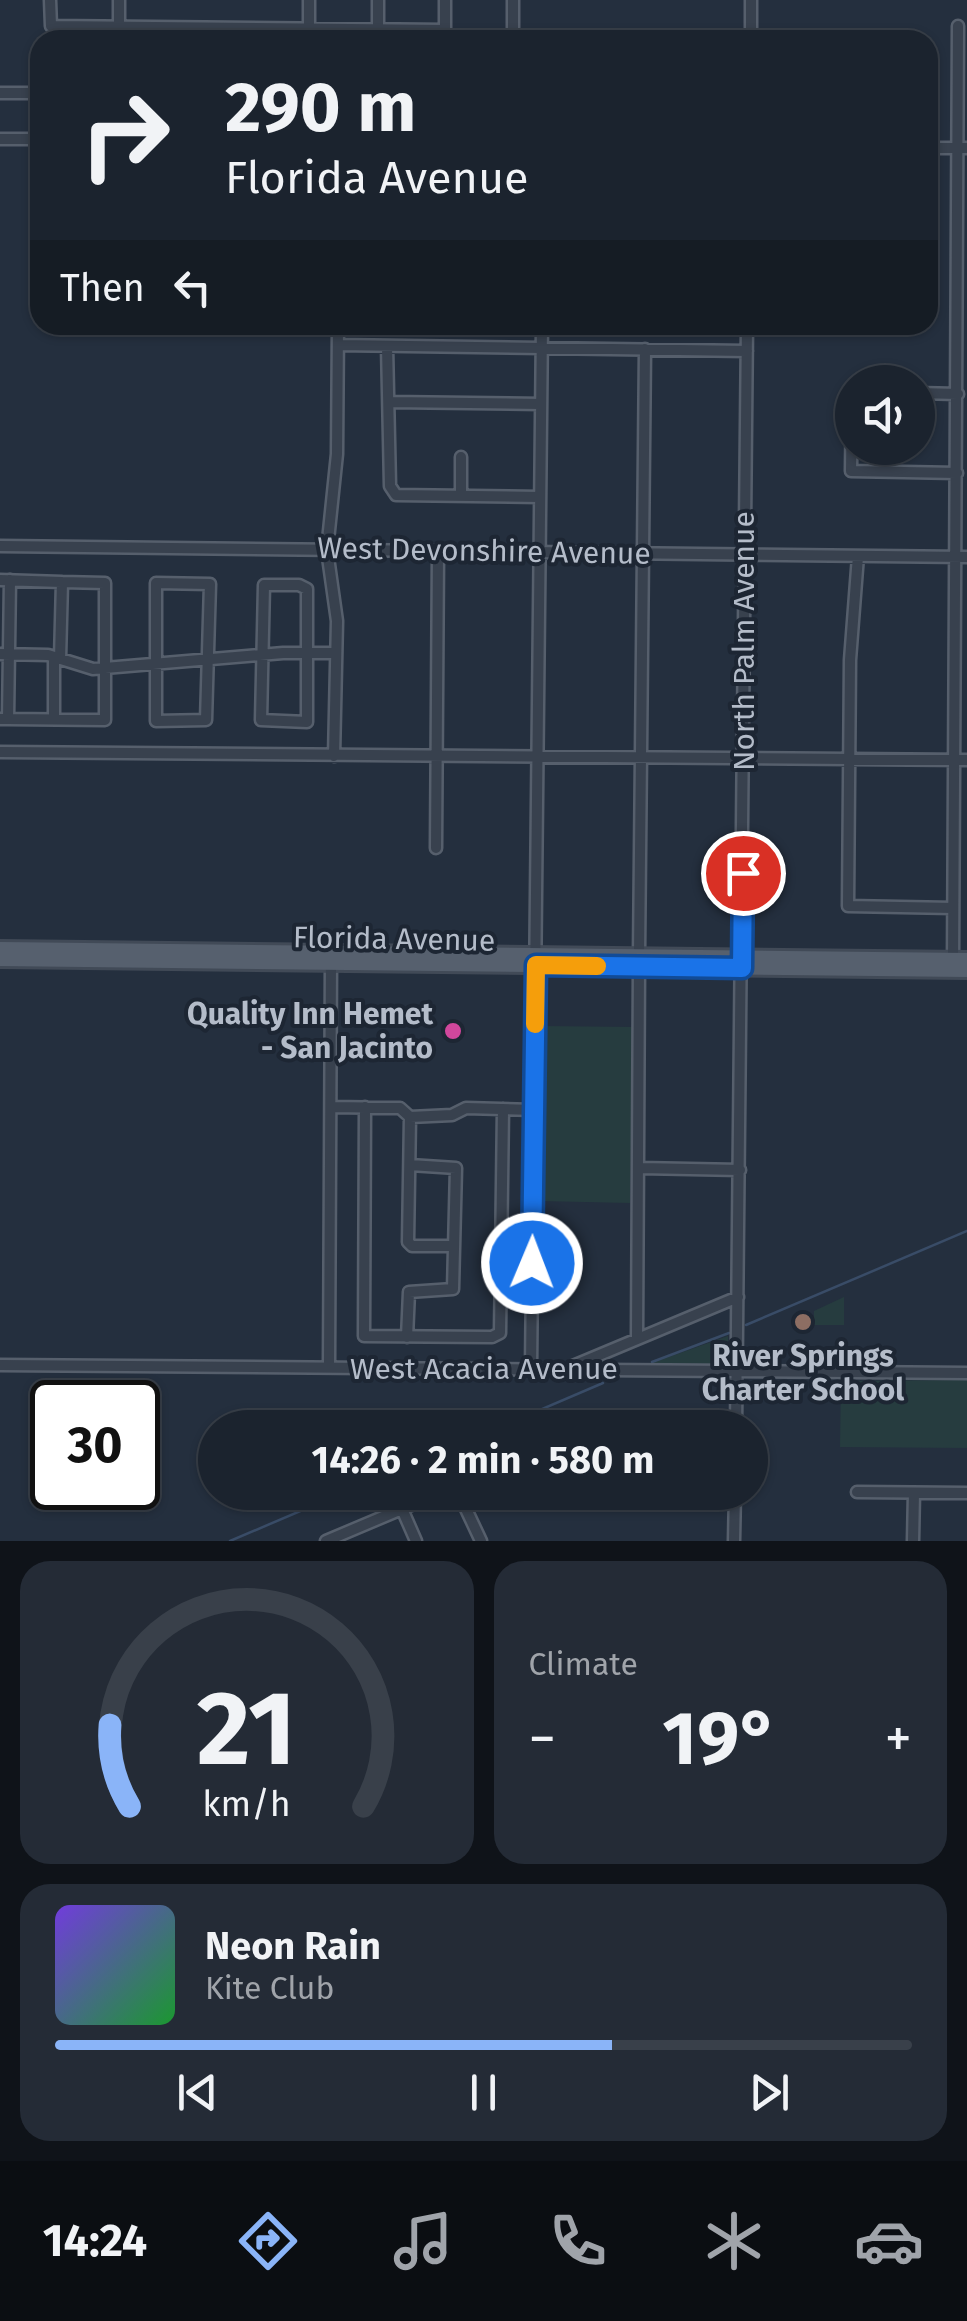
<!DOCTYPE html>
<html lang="en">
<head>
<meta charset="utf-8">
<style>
	body { margin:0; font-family:"Fira Sans",sans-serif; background:#242b36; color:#f1f3f6; height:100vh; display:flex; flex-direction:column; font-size:38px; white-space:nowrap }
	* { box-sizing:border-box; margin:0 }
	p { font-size:32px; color:#a0a4aa }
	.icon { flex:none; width:55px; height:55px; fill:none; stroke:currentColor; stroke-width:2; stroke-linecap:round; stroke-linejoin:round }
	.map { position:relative; height:1541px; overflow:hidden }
	.side { display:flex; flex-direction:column; gap:20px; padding:20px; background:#0f1319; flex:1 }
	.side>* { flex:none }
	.hud { position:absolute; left:30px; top:30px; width:908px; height:305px; border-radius:30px; box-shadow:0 2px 8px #0004,0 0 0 2px #39404a; background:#1b232e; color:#f1f3f6; overflow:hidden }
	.fabs { position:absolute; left:835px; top:365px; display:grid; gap:20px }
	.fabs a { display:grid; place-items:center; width:100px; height:100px; border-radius:50%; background:#1b232e; box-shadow:0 2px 8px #0004,0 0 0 2px #39404a; font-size:50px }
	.speed { position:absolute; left:30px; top:1380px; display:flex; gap:20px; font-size:50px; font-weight:700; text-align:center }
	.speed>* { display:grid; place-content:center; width:130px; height:130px; border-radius:50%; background:#1b232e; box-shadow:0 2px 8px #0004,0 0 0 2px #39404a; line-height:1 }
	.speed .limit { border:5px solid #111; border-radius:15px; background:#fff; color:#111 }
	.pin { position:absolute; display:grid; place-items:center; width:85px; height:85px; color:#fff; margin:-42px; border:5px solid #fff; border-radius:50%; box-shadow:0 2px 10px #0007 }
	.me { position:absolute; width:110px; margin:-55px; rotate:1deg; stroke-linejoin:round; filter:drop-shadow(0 0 8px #0008) }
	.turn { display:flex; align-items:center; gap:35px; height:210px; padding:0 30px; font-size:45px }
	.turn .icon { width:130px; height:130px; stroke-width:2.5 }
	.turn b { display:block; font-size:70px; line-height:85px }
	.then { display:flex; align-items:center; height:95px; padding:0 30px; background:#0003; gap:20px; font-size:38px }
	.big { font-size:75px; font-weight:700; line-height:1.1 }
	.side .tile { flex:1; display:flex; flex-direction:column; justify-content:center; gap:15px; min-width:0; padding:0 35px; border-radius:30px; background:#242b36 }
	.side .dial { align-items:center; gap:0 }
	.dial svg { height:260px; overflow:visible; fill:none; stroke:#39404a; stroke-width:7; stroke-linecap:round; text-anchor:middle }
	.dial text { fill:#f1f3f6; stroke:none }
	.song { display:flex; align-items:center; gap:30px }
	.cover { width:120px; height:120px; border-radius:15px; background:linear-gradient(135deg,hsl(260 70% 55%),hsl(130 70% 35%)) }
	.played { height:10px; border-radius:5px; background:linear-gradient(90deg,#8ab4f8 65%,#39404a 65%) }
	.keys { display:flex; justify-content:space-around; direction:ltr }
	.heat { display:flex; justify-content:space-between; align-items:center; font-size:55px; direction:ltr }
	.side .tiles { flex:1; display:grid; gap:20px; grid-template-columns:1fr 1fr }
	.tile:last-child { grid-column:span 2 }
	.trip { position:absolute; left:198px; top:1410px; width:570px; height:100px; border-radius:50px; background:#1b232e; box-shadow:0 2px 8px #0004,0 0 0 2px #39404a; font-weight:700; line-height:100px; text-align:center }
	.tabs { display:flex; height:160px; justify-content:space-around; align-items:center; background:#0b0e12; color:#a0a4aa }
	.tabs .icon { width:70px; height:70px }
	.tabs .active { color:#8ab4f8 }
	.tabs b { font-size:45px; color:#f1f3f6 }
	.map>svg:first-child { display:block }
	.green { fill:#263c3f }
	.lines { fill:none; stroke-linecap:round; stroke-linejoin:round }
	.stream { stroke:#394c67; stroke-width:2.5 }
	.minor-casing { stroke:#565f6c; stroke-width:15 }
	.major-casing { stroke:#414a57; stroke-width:18 }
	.minor { stroke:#38414e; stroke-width:10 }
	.major { stroke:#56606e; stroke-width:12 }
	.route-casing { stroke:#114b97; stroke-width:25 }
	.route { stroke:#1a73e8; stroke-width:18 }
	.slow { stroke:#f59e0b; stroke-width:18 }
	.hotel-dot { fill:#d1479c; stroke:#1d2633; stroke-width:4 }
	.education-dot { fill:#8d6e63; stroke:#1d2633; stroke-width:4 }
	.labels { text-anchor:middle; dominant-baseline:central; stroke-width:8; stroke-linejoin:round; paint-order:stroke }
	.street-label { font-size:30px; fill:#b4bcc9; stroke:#1d2633 }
	.poi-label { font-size:30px; font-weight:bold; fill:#b4bcc9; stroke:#1d2633; text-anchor:end }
</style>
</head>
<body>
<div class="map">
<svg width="967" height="1541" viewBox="0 0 967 1541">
	<rect width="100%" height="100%" fill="#242f3e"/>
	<path class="green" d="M 542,1026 L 633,1027 L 630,1203 L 539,1201 Z
		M 844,1297 L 844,1325 L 814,1325 L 814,1311 Z
		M 728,1336 L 728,1358 L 723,1364 L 652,1363 Z
		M 967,1380 L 967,1448 L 840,1447 L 841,1381 Z"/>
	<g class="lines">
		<path class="stream" d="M 746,1325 L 967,1231
			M 652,1362 L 729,1333
			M 498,1428 L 603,1383
			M 230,1541 L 345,1492"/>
		<g class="minor-casing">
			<path id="minor" d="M 50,0 L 51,26 L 445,30 L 445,0
				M 119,0 L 119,26
				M 309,0 L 309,29
				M 378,30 L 378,0
				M 513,40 L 513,0
				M 751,40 L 751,0
				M 0,93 L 40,93
				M 0,139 L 40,139
				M 928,148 L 967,148
				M 338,345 L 747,351
				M 387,346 L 390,486 L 396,495 L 540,497
				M 852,392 L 851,471 L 957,473
				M 918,393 L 958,394
				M 390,402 L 541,404
				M 461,496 L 461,457
				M 0,546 L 967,557
				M 858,556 L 850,660 L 848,906 L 953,908
				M 0,580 L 62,582
				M 156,583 L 210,584 L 206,720 L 156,721 Z
				M 264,585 L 299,585 L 307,589 L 307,722 L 261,720 Z
				M 0,654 L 48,655 L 93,669 L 283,653 L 336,653
				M 0,719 L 8,719 L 10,580
				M 8,719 L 105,720 L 105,583 L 62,582 L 60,659
				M 54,719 L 54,657
				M 0,752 L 967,760
				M 334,756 L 337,621 L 327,550 L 337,454 L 338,325
				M 436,848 L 438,551
				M 639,955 L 645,349
				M 953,965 L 958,26
				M 332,1107 L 400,1108 L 410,1117 L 452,1115 L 466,1108 L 534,1110
				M 365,1107 L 364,1336 L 492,1337 L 500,1333 L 503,1109
				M 410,1117 L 408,1242 L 412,1246 L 454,1246
				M 640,1168 L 740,1170
				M 407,1337 L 409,1292 L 453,1289 L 456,1168 L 410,1165
				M 637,1339 L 639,966
				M 0,1365 L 967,1373
				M 573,1366 L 738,1297
				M 329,1367 L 331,958
				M 531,1369 L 542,325
				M 736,1428 L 747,325
				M 458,1492 L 481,1541
				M 857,1492 L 967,1493
				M 402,1509 L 416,1541
				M 326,1541 L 442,1492
				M 734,1541 L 735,1492
				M 913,1541 L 914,1493"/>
		</g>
		<g class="major-casing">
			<path id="major" d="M 0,948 L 967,959
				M 0,960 L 967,971"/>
		</g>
		<use href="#minor" class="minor"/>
		<use href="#major" class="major"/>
	</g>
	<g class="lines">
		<g class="route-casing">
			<path id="route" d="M 532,1263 L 536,965 L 742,968 L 743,873"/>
		</g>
		<use href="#route" class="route"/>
		<path class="slow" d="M 535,1024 L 536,965 L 597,966"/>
	</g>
	<circle class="hotel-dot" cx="453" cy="1031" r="10"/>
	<circle class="education-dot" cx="803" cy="1322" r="10"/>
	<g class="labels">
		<g class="street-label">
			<text transform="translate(484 551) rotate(1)">West Devonshire Avenue</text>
			<text transform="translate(744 641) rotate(-90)">North Palm Avenue</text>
			<text transform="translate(394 939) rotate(1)">Florida Avenue</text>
			<text x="484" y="1369">West Acacia Avenue</text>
		</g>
		<g class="poi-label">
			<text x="433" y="1014">Quality Inn Hemet<tspan x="433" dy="34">- San Jacinto</tspan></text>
			<text x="803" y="1356" text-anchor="middle">River Springs<tspan x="803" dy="34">Charter School</tspan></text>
		</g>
	</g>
</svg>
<div class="fabs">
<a><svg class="icon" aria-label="sound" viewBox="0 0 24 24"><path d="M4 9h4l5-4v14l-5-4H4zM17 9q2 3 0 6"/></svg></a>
</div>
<div class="speed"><div class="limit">30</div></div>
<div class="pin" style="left:743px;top:873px;background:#d93025"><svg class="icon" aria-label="arrive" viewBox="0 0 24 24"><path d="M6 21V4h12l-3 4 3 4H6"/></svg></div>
<svg class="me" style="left:532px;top:1263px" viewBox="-20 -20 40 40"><circle r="17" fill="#1a73e8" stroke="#fff" stroke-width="3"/><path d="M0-11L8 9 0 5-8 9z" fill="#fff"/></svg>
<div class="trip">14:26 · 2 min · 580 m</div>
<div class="hud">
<div class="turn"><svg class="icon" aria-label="right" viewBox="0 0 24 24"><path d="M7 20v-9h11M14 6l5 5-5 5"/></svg><div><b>290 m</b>Florida Avenue</div></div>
<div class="then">Then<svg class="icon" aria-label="left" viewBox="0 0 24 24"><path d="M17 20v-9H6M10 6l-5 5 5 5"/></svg></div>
</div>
</div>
<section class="side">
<div class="tiles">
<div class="tile dial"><svg viewBox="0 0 100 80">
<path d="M14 69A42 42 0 1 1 86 69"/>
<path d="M14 69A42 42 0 0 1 8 44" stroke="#8ab4f8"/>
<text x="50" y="56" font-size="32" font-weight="700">21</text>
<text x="50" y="72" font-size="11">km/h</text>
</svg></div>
<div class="tile"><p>Climate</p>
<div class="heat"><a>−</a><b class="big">19°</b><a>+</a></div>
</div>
<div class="tile">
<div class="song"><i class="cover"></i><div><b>Neon Rain</b><p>Kite Club</p></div></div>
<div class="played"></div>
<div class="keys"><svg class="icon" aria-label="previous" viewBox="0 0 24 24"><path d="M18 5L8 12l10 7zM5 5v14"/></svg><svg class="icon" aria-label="pause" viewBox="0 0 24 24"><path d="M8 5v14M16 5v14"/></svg><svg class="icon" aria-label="next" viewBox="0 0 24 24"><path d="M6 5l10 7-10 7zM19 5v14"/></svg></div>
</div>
</div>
</section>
<nav class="tabs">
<b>14:24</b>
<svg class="icon active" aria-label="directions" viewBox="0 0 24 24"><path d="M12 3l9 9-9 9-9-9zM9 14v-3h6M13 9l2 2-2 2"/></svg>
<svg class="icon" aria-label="music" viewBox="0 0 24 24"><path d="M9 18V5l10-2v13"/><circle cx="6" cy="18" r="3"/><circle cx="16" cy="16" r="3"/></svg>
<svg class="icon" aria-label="phone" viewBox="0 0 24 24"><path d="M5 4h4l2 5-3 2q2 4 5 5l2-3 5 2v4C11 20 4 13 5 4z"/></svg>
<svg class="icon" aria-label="climate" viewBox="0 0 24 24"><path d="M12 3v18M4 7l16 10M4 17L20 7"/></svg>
<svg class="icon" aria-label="car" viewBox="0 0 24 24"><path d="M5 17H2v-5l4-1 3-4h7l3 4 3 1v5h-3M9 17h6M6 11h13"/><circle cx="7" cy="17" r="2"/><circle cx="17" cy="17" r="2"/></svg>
</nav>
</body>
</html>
